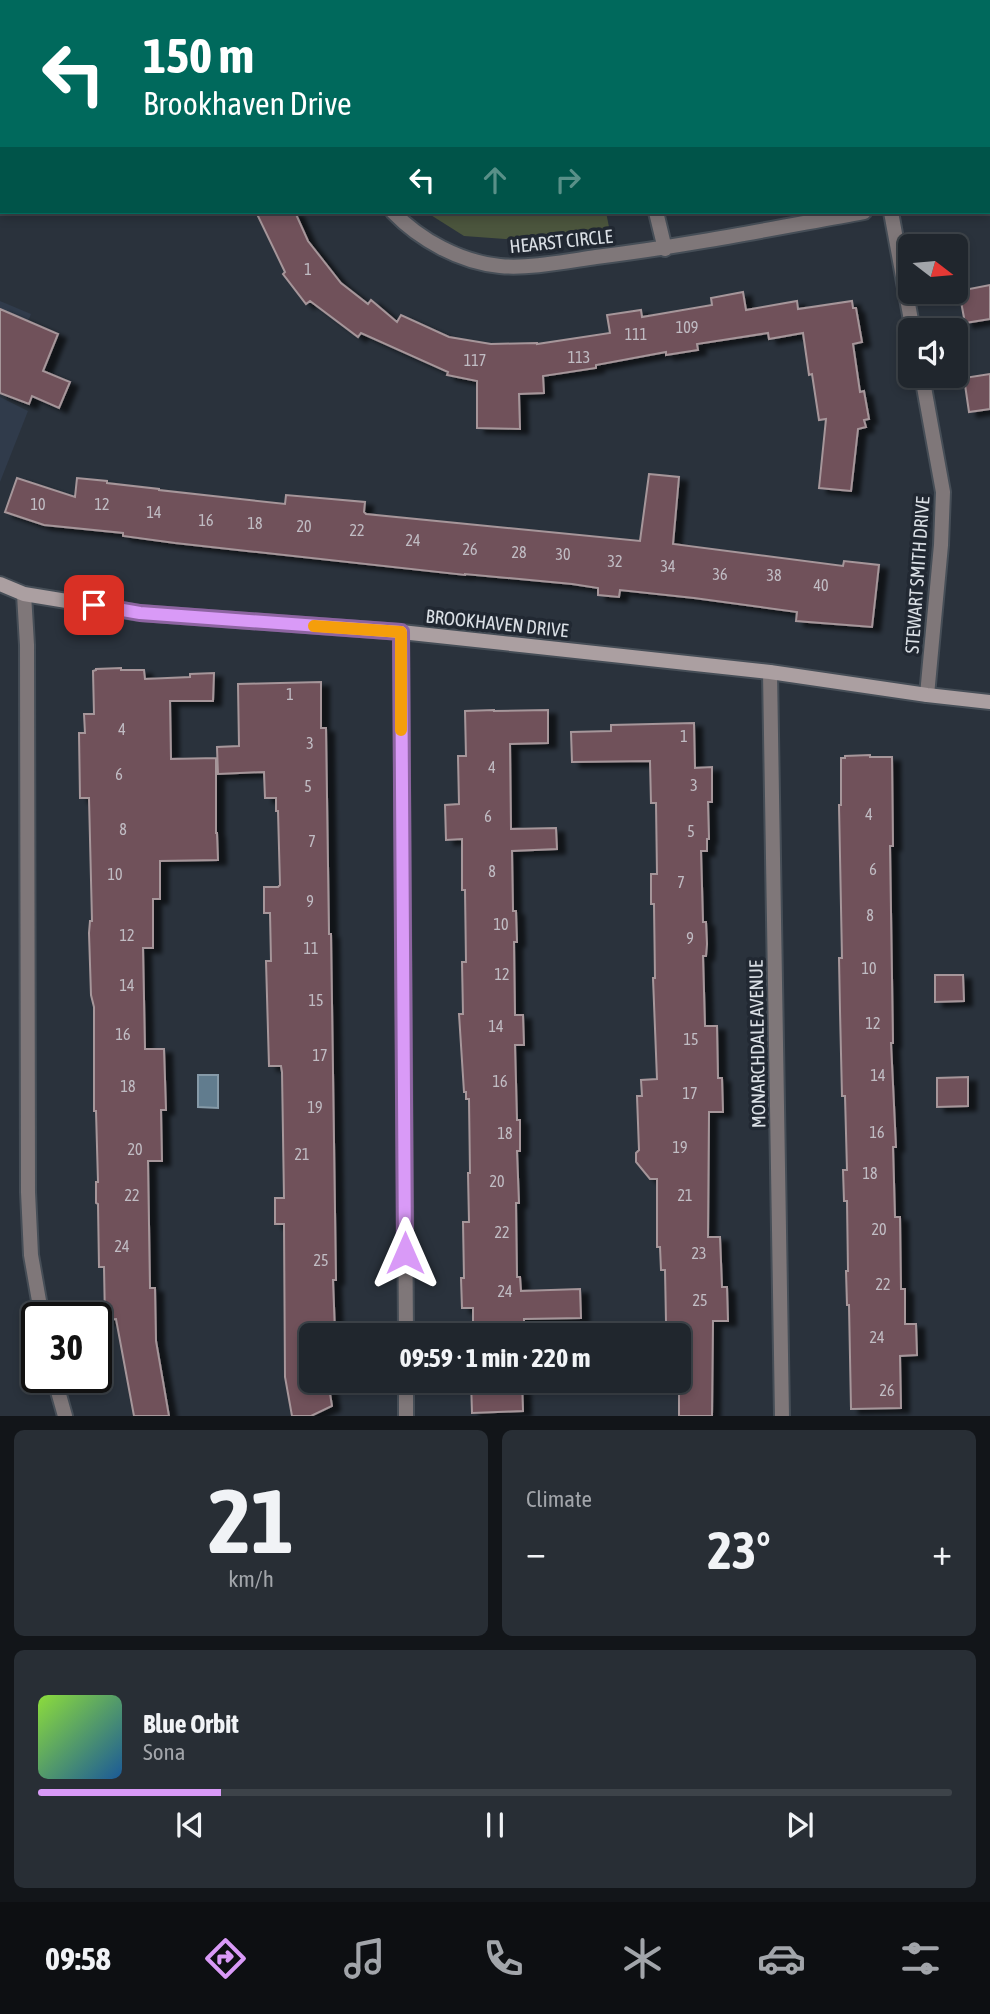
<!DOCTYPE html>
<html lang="en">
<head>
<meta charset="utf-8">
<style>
	body { margin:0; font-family:"Asap Condensed",sans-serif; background:#282e35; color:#f1f3f6; height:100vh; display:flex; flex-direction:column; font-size:26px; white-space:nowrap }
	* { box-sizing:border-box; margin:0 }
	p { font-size:23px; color:#a2a5aa }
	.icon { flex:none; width:38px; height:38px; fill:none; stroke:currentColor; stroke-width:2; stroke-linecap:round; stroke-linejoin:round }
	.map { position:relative; height:1416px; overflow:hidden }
	.drawer { display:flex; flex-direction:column; gap:14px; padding:14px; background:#121519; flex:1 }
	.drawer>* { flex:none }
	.guide { position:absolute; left:0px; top:0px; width:990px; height:214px; box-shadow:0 4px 10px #0003,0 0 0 2px #3d4349; background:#00695c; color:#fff; overflow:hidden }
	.needle { width:46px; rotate:106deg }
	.controls { position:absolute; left:898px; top:234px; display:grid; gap:14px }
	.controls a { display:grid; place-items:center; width:70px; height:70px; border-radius:10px; background:#20262d; box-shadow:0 4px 10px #0003,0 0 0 2px #3d4349; font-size:35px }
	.speed { position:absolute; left:21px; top:1302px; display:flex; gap:14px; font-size:35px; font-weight:700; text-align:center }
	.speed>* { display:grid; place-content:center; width:91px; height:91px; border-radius:50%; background:#20262d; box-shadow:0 4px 10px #0003,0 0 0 2px #3d4349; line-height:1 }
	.speed .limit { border:4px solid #111; border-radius:10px; background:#fff; color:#111 }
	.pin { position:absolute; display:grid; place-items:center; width:60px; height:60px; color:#fff; margin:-30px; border-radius:14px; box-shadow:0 4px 10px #0006 }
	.me { position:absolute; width:77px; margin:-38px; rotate:0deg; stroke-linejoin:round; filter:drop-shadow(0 0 5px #0008) }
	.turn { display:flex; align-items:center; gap:24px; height:147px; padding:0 28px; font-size:32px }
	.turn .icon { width:91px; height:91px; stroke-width:2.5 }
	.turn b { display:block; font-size:49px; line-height:60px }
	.lanes { display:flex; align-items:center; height:66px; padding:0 28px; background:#0003; justify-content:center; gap:35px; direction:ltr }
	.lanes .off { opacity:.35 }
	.big { font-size:52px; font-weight:700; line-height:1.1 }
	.drawer .card { flex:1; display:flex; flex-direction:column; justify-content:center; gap:10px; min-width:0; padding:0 24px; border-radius:10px; background:#282e35 }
	.drawer .dial { align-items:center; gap:0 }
	.dial b { font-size:91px; line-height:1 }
	.song { display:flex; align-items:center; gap:21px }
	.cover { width:84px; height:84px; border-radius:10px; background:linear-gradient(135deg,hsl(90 70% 55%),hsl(210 70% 35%)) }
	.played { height:7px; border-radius:4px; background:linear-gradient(90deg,#d99af7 20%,#3d4349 20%) }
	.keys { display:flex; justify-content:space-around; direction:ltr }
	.heat { display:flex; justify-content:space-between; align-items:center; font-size:38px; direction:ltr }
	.drawer .tiles { flex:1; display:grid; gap:14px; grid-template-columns:1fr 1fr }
	.card:last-child { grid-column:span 2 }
	.trip { position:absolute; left:299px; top:1323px; width:392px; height:70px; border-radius:10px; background:#20262d; box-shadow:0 4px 10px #0003,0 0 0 2px #3d4349; font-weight:700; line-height:70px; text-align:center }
	.tabs { display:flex; height:112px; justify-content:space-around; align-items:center; background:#0d0f12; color:#a2a5aa }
	.tabs .icon { width:49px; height:49px }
	.tabs .selected { color:#d99af7 }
	.tabs b { font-size:32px; color:#f1f3f6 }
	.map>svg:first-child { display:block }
	.built { fill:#303b4b }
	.green { fill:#4b553d }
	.water { fill:#617c8e; stroke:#869aa8; stroke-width:2 }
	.building { fill:#6f515a; stroke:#a6969a; stroke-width:2; filter:url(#shadow) }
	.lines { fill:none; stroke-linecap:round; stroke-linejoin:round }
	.street-casing { stroke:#464e57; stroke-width:18 }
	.secondary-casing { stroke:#464e57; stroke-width:18 }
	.street { stroke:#7f7779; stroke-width:14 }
	.secondary { stroke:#ab9fa1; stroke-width:14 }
	.route-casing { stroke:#8d64a1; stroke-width:18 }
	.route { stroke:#d99af7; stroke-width:12 }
	.slow { stroke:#f59e0b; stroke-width:12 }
	.labels { text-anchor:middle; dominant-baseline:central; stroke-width:7; stroke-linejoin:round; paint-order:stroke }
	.number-label { font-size:16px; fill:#c0bcc3 }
	.street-label { font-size:19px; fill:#dbe0e6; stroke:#212832 }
</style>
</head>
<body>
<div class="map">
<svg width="990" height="1416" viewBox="0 0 990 1416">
	<defs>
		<filter id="shadow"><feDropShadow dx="8" dy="4.5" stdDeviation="2" flood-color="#0009"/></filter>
	</defs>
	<rect width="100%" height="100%" fill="#2a323c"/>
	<path class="built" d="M 0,301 L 31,314 L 0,392 Z
		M 0,397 L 28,411 L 0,482 Z"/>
	<path class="green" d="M 426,212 L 606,212 L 610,232 L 505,239 L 464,236 Z"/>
	<path class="water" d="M 198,1075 L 218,1075 L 218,1108 L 198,1107 Z"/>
	<path class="building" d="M 256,212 L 295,212 L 308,241 L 341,283 L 368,304 L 371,300 L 397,322 L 401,315 L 449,337 L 491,344 L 537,343 L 537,344 L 610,333 L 607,315 L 641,310 L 642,317 L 712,305 L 711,298 L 743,292 L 746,310 L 797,301 L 798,309 L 852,301 L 853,308 L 856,308 L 862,342 L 853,344 L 860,392 L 864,391 L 869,419 L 864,420 L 866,427 L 858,429 L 851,491 L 819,488 L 826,419 L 819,420 L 812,374 L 809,375 L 803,333 L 769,339 L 768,333 L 697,344 L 698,350 L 666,355 L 666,352 L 596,365 L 596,368 L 543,376 L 544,393 L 519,394 L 520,429 L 477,428 L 477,381 L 447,375 L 448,372 L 361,333 L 358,337 L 310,301 L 306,304 L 283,274 L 285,272 Z
		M 990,285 L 990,319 L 965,323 L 959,291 Z
		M 0,309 L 58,334 L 43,371 L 70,382 L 59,408 L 32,396 L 29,404 L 0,393 Z
		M 990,374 L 990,409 L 969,412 L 964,378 Z
		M 649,474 L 679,477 L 673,544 L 843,566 L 844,561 L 879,565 L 872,627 L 796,621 L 797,612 L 694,598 L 620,590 L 619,597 L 598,595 L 598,588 L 572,584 L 465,574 L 465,575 L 175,543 L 123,536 L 123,533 L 44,525 L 5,512 L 17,478 L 75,497 L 77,478 L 107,481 L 107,483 L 159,489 L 159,490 L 285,504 L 286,495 L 365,502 L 364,512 L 366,514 L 640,541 Z
		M 121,668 L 121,670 L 144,670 L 145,679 L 190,677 L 190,674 L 214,673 L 213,701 L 170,701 L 171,759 L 216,758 L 216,833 L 217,833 L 218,860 L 160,861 L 160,899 L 153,899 L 153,948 L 143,948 L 145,1049 L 164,1049 L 166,1110 L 161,1110 L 162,1161 L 148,1161 L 150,1288 L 155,1288 L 156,1341 L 169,1416 L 134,1416 L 116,1319 L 105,1320 L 104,1267 L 99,1267 L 98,1204 L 96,1203 L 96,1182 L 98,1182 L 96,1111 L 94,1111 L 94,1007 L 91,995 L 89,933 L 90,921 L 92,921 L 89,798 L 80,798 L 79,733 L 85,733 L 84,714 L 94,714 L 93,671 L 96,670 L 96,669 Z
		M 321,682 L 321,728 L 326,728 L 329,934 L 331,934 L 336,1280 L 333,1280 L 335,1332 L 312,1333 L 312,1381 L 328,1381 L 332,1406 L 311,1416 L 292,1416 L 285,1377 L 284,1224 L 275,1224 L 275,1198 L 284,1198 L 282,1072 L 281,1066 L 269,1066 L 266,961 L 271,961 L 270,913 L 264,913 L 264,887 L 278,887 L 280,885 L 278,811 L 276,811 L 276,798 L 265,798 L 264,772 L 218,774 L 217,747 L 239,746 L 238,684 Z
		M 494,710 L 494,711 L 548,710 L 548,743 L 510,744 L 511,829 L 556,828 L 557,849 L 512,851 L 513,911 L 516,911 L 517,942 L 514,942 L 515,1015 L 523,1015 L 524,1045 L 515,1045 L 517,1120 L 520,1120 L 520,1151 L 517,1151 L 519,1203 L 516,1203 L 517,1277 L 520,1277 L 521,1291 L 580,1289 L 581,1318 L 524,1319 L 524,1335 L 473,1335 L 473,1308 L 462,1308 L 461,1278 L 464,1278 L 463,1222 L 469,1222 L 468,1173 L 470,1173 L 469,1099 L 466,1099 L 466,1092 L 464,1092 L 459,1014 L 463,1014 L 462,962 L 466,962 L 465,890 L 462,890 L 462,839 L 446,840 L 445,805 L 459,804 L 458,756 L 466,756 L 465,711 Z
		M 694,723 L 695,768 L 712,767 L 712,802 L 708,802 L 709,839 L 707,839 L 707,851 L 701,851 L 703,922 L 706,922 L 707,944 L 706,956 L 703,956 L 705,1026 L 717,1026 L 718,1078 L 722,1078 L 723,1112 L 709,1112 L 708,1237 L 720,1237 L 722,1287 L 727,1287 L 728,1321 L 713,1321 L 712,1416 L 679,1416 L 679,1322 L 666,1322 L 665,1270 L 661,1270 L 660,1247 L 657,1247 L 657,1179 L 650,1179 L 636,1162 L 636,1153 L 639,1150 L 637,1096 L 642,1096 L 641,1080 L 657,1079 L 653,978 L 655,978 L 654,904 L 651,904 L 651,874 L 657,874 L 656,803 L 651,803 L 650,761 L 572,762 L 571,732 L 611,731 L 611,725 Z
		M 870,755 L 870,757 L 892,757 L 893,846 L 890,846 L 893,1043 L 891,1043 L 896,1147 L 893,1147 L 895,1217 L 900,1217 L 901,1289 L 905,1289 L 905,1324 L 916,1324 L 917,1355 L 900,1356 L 901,1408 L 851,1409 L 849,1305 L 847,1305 L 846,1271 L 848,1271 L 847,1201 L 844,1201 L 843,1170 L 847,1170 L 845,1096 L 842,1096 L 840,1011 L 839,958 L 842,958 L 839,805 L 841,805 L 841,758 L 845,758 L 845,756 Z
		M 935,975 L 963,975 L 964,1001 L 935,1002 Z
		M 968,1077 L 968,1106 L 937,1107 L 937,1078 Z
		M 471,1381 L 522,1381 L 523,1411 L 472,1413 Z"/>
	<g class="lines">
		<g class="street-casing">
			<path id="street" d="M 531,0 L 534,2
				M 49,2 L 49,0
				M 385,2 L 386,0
				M 657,2 L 659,0
				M 0,131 L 2,131
				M 989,191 L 990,191
				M 393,212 C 420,240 460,262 500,266 C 528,269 568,261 596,257 C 686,246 775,228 864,212
				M 656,212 L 665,249
				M 891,212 L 913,331
				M 922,376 L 943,492 L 941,545 L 927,695
				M 24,594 L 27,645 L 28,1192 L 31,1255 L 42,1318
				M 401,632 L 406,1335
				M 770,672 L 782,1416
				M 54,1377 L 65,1416
				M 406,1381 L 406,1416"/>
		</g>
		<g class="secondary-casing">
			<path id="secondary" d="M 0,584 L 24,594 L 140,613 L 401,632 L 770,672 L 927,695 L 990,702"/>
		</g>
		<use href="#street" class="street"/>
		<use href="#secondary" class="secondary"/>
	</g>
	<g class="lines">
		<g class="route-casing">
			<path id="route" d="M 94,605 L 140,613 L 401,632 L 405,1253"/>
		</g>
		<use href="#route" class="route"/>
		<path class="slow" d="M 314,626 L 401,632 L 401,730"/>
	</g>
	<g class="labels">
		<g class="number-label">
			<text x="308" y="269">1</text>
			<text x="687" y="327">109</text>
			<text x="636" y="334">111</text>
			<text x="579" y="357">113</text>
			<text x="475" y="360">117</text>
			<text x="38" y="504">10</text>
			<text x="102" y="504">12</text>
			<text x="154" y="512">14</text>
			<text x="206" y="520">16</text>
			<text x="255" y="523">18</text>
			<text x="304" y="526">20</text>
			<text x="357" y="530">22</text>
			<text x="413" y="540">24</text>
			<text x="470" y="549">26</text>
			<text x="519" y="552">28</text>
			<text x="563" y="554">30</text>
			<text x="615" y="561">32</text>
			<text x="668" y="566">34</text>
			<text x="720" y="574">36</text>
			<text x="774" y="575">38</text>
			<text x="821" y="585">40</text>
			<text x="290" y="694">1</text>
			<text x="122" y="729">4</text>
			<text x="684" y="736">1</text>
			<text x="310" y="743">3</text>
			<text x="492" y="767">4</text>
			<text x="119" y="774">6</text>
			<text x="694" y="785">3</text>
			<text x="308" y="786">5</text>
			<text x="869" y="814">4</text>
			<text x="488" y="816">6</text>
			<text x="123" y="829">8</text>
			<text x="691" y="831">5</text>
			<text x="312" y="841">7</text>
			<text x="873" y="869">6</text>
			<text x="492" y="871">8</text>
			<text x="115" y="874">10</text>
			<text x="681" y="882">7</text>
			<text x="310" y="901">9</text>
			<text x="870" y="915">8</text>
			<text x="501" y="924">10</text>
			<text x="127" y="935">12</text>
			<text x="690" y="938">9</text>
			<text x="311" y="948">11</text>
			<text x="869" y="968">10</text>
			<text x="502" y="974">12</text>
			<text x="127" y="985">14</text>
			<text x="316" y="1000">15</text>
			<text x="873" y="1023">12</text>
			<text x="496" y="1026">14</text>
			<text x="123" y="1034">16</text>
			<text x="691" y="1039">15</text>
			<text x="320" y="1055">17</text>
			<text x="878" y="1075">14</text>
			<text x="500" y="1081">16</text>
			<text x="128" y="1086">18</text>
			<text x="690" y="1093">17</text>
			<text x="315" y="1107">19</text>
			<text x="877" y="1132">16</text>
			<text x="505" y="1133">18</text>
			<text x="680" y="1147">19</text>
			<text x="135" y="1149">20</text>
			<text x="302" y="1154">21</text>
			<text x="870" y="1173">18</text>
			<text x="497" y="1181">20</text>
			<text x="132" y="1195">22</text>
			<text x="685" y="1195">21</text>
			<text x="879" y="1229">20</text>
			<text x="502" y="1232">22</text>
			<text x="122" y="1246">24</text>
			<text x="699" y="1253">23</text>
			<text x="321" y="1260">25</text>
			<text x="883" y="1284">22</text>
			<text x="505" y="1291">24</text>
			<text x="700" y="1300">25</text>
			<text x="877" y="1337">24</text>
			<text x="887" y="1390">26</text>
		</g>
		<g class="street-label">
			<text transform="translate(561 241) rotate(-6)">HEARST CIRCLE</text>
			<text transform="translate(917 575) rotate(-86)">STEWART SMITH DRIVE</text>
			<text transform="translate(497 623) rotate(6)">BROOKHAVEN DRIVE</text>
			<text transform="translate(757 1044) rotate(-91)">MONARCHDALE AVENUE</text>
		</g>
	</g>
</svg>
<div class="controls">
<a><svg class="needle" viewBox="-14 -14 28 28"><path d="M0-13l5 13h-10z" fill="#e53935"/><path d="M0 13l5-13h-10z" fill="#a2a5aa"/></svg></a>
<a><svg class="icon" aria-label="sound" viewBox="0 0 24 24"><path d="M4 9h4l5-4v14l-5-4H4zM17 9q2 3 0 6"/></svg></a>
</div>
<div class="speed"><div class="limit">30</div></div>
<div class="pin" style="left:94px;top:605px;background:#d93025"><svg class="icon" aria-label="arrive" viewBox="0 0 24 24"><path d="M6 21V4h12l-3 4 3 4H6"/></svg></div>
<svg class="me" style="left:405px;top:1253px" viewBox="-20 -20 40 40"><path d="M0-17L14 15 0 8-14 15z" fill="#d99af7" stroke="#fff" stroke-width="4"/></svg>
<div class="trip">09:59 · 1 min · 220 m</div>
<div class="guide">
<div class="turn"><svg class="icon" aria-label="left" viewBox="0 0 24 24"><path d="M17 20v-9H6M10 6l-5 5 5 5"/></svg><div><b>150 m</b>Brookhaven Drive</div></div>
<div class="lanes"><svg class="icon" aria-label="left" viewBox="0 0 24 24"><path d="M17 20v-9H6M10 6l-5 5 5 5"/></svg><svg class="icon off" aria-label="ahead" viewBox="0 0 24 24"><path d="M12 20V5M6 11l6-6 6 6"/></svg><svg class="icon off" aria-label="right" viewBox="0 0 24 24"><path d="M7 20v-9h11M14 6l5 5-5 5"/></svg></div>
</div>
</div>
<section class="drawer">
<div class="tiles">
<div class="card dial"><b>21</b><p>km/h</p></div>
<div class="card"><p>Climate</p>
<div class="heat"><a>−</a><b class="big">23°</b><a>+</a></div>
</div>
<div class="card">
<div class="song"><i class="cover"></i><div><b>Blue Orbit</b><p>Sona</p></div></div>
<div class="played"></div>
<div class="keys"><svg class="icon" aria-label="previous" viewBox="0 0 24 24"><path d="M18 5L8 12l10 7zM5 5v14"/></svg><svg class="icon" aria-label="pause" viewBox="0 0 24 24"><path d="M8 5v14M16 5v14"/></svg><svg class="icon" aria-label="next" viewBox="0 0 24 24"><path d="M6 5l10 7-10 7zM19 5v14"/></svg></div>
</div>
</div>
</section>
<nav class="tabs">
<b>09:58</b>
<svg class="icon selected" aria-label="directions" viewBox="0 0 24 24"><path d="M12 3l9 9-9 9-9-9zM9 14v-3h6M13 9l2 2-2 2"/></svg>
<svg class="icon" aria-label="music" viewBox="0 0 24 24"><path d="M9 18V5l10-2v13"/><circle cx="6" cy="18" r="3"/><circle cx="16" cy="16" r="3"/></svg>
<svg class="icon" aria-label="phone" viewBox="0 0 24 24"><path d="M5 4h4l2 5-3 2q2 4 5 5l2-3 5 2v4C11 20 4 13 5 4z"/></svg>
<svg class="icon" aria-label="climate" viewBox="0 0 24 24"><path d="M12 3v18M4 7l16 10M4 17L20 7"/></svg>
<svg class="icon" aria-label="car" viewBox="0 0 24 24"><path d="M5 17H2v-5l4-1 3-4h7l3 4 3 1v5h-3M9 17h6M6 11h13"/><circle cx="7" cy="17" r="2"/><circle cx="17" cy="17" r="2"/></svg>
<svg class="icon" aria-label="filters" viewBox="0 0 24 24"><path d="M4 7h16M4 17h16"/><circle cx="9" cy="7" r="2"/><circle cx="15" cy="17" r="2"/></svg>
</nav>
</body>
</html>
